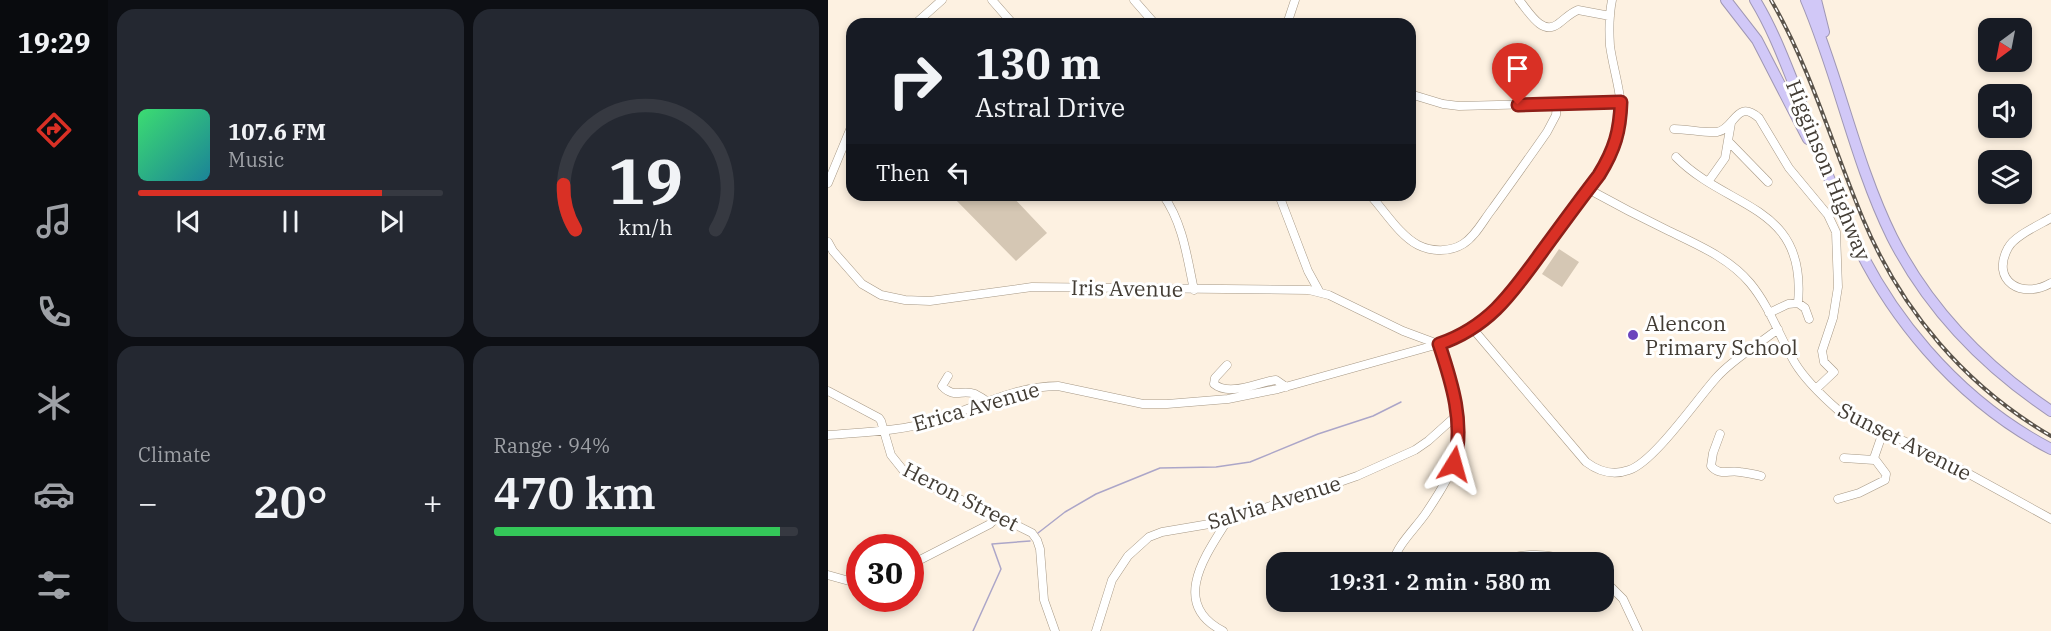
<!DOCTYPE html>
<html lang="en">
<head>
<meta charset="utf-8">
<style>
	body { margin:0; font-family:"IBM Plex Serif",serif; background:#242831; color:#f1f3f6; height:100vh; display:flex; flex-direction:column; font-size:22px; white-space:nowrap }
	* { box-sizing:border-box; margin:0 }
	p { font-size:20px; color:#9ea1a6 }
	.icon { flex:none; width:33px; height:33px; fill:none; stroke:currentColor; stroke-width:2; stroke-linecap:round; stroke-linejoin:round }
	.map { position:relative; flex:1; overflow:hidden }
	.drawer { display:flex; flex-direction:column; gap:9px; padding:9px; background:#0d0f14; width:720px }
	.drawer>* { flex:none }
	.hud { position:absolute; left:18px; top:18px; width:570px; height:183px; border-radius:18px; box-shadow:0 3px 9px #0003; background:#171b24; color:#f1f3f6; overflow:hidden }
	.needle { width:39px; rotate:212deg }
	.controls { position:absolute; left:1150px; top:18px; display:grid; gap:12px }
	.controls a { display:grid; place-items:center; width:54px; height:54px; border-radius:12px; background:#171b24; box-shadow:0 3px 9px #0003; font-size:30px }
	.speed { position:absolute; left:18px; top:534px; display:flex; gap:12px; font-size:30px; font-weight:700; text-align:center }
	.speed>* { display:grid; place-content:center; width:78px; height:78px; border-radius:50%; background:#171b24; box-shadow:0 3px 9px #0003; line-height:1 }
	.speed .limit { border:9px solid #d22; background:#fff; color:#111 }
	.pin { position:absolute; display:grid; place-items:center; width:51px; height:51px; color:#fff; margin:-62px -26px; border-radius:50% 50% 50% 0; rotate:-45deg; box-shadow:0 0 6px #0007 }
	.pin .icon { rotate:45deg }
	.me { position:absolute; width:66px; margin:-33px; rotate:8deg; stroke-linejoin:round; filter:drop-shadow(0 0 4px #0008) }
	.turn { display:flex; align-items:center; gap:21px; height:126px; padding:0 30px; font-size:27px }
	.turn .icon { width:78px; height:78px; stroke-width:2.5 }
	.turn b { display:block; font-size:42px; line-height:51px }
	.then { display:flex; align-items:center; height:57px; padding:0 30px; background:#0003; gap:12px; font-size:22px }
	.big { font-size:45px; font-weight:600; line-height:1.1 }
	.drawer .tile { flex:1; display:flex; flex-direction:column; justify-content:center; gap:9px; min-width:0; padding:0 21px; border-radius:18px; background:#242831 }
	.drawer .dial { align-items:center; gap:0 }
	.dial svg { height:156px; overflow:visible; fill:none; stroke:#363941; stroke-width:7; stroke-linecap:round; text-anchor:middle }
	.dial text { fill:#f1f3f6; stroke:none }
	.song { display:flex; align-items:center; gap:18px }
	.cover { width:72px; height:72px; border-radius:9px; background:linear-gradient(135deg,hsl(140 70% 55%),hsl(190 70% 35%)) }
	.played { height:6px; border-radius:3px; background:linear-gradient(90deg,#d93025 80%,#363941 80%) }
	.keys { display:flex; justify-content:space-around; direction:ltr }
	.heat { display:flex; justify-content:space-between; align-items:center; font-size:33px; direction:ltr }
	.charge { height:9px; border-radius:4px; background:linear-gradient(90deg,#34c759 94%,#363941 0) }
	.drawer .tiles { flex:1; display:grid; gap:9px; grid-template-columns:repeat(2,1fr) }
	.trip { position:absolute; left:438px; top:552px; width:348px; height:60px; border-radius:18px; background:#171b24; box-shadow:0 3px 9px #0003; font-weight:600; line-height:60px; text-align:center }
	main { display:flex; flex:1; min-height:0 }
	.tab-bar { display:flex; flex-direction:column; width:108px; justify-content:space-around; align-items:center; background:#090b0e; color:#9ea1a6 }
	.tab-bar .icon { width:42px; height:42px }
	.tab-bar .current { color:#d93025 }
	.tab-bar b { font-size:27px; color:#f1f3f6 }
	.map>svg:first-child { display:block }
	.green { fill:#d5c7b4 }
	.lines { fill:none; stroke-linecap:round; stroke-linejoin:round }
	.stream { stroke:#aca6c8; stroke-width:1.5 }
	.minor-casing { stroke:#a69885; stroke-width:9 }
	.highway-casing { stroke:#9f97b3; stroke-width:12 }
	.minor { stroke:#fff; stroke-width:8 }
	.highway { stroke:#d1c8f7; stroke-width:10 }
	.rail-casing { stroke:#5b544b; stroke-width:4 }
	.rail { stroke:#fff; stroke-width:1.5; stroke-dasharray:4.5; stroke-linecap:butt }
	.route-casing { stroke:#8d1f18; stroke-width:15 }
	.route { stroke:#d93025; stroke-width:10 }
	.poi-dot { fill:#6b44bd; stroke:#fff; stroke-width:2 }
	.labels { text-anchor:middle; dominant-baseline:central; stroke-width:6; stroke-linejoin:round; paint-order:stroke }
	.street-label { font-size:21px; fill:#423c34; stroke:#fff }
	.poi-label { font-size:21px; fill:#423c34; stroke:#fff; text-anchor:start }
</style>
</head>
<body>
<main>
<nav class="tab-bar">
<b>19:29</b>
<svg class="icon current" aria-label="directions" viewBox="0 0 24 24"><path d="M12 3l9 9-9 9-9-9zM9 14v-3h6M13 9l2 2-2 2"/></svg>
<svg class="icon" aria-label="music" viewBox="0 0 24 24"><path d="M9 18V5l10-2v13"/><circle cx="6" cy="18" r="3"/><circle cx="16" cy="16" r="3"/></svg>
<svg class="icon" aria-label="phone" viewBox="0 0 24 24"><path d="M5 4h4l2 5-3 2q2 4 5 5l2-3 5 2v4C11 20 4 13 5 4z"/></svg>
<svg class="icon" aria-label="climate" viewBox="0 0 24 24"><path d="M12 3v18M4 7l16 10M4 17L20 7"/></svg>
<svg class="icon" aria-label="car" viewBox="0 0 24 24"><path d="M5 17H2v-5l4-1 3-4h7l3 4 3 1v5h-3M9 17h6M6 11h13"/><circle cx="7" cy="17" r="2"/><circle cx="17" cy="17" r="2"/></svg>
<svg class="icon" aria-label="filters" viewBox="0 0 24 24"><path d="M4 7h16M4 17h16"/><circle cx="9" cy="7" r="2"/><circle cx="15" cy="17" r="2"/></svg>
</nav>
<section class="drawer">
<div class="tiles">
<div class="tile">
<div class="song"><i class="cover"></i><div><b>107.6 FM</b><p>Music</p></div></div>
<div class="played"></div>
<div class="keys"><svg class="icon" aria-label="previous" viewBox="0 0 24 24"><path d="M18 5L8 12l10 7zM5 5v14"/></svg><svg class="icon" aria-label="pause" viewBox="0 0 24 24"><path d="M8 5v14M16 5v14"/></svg><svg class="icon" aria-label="next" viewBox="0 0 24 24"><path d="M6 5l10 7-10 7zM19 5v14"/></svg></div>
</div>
<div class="tile dial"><svg viewBox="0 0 100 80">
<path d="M14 69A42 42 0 1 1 86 69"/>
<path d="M14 69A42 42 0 0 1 8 46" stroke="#d93025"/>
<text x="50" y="56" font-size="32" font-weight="700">19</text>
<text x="50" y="72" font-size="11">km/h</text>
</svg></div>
<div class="tile"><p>Climate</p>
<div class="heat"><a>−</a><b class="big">20°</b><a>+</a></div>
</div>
<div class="tile"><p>Range · 94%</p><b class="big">470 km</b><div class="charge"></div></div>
</div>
</section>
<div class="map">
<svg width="1223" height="631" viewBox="0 0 1223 631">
	<rect width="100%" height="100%" fill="#fdf1e1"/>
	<path class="green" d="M 123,195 L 183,195 L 219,233 L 188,261 Z
		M 731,249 L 751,262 L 734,287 L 714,274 Z"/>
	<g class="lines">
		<path class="stream" d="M 210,533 L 237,512 L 268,494 L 332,468 L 388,467 L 422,462 L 490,434 L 545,416 L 573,402
			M 145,631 L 173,569 L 164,544 L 202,541"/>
		<g class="minor-casing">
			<path id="minor" d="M 164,0 L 185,24
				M 306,0 L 327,24
				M 691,0 C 701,12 714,36 730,24 C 737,19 742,13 750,10 L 782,16
				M 87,24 L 114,0
				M 459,24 L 467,0
				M 582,94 L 615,104 L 631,106 L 793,102
				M 846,129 C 860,129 876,133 889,132 C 907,129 908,98 931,118 L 961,168 L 1000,215 L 1008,232 L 1010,287 L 1005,318 L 994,351 L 996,362 L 1006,372 L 988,389
				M 901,142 L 940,182
				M 848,157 C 900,210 979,204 970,303
				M 880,182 L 897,158 L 903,123
				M 0,183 L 24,125
				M 760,189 C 787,204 814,218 841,231 C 870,245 901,258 922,283 C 942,307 951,336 967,363 C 978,381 994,396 1010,410 L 1112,458 L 1223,519
				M 335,195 C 355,223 359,257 366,290
				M 451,195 L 480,271 L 491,291
				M 542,195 C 557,211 571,235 590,245 C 604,252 622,252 635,244 C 648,236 656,219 665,208 C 683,183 701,158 719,132 L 728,115 L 729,103
				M 1223,218 C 1211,225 1186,236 1180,248 C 1162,281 1194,300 1223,283
				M 0,242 L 5,251 L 34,284 L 53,295 L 77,300 L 102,301 L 204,287 L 481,290 L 501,295 L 575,331 L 610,344
				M 941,313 L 960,304 L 970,303 L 977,308 L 981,319
				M 645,329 L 758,462 C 770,471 785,476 801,470 C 826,462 869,399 889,377 C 906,358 930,345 950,329
				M 399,365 L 387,378 L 386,384 C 402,397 430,382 448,380 L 458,387
				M 120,376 L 114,386 C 126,399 134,389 147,394 C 151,396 156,399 160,402
				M 0,391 L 51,418 L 53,421 L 63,455 L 75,470 L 111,490 L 170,516 L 204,533 L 209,540 L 212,549 L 216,600 L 227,631
				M 892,434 L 885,453 L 883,466 C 891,476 901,470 912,472 C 919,473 926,474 933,476
				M 0,435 C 35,432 73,431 106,421 C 147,408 187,386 230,386 L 315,404 L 339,404 L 400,399 L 450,389 L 611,344 C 662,327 686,291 716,250 C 734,225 752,200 771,175 C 779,162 787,148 791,133 C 798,103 786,75 782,46 C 781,31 781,15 784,0
				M 1016,458 L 1046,460
				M 1010,499 L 1031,493 L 1057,480 L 1058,474 L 1046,458 L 1055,432
				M 565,562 C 570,544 587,529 598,513 C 608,498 621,479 627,461 C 638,424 623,380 611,344
				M 667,562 C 698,552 719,553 750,562
				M 82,565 L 162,524 L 170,516
				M 0,575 L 32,584
				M 776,580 L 795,599 L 810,631
				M 268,631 L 284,580 L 300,556 L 321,537 L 334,532 L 399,521 L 529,476 L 587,450 L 600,441 L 629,415
				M 395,631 C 342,604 377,556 399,521"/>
		</g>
		<g class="highway-casing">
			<path id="highway" d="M 898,0 L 929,40 L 980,139
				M 927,0 C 944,28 955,57 967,87 C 983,129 998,173 1016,215 C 1055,312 1129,400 1223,449
				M 978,0 C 1011,77 1027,162 1064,237 C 1101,310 1156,366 1223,411
				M 988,0 L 996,32"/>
		</g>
		<use href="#minor" class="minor"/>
		<use href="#highway" class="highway"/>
		<g class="rail-casing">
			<path id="rail" d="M 943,0 C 983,69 1004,145 1035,219 C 1073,310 1137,386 1223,436"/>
		</g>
		<use href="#rail" class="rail"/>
	</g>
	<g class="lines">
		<g class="route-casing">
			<path id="route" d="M 626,464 C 637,424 624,383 611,344 C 661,327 684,293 713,253 C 732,227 751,201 771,175 C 787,149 792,131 793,102 L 690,105"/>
		</g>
		<use href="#route" class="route"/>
	</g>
	<circle class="poi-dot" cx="805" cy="335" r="6"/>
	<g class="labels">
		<g class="street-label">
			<text transform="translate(1001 170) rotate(68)">Higginson Highway</text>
			<text transform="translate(299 288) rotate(1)">Iris Avenue</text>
			<text transform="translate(148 406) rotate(-16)">Erica Avenue</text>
			<text transform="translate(1077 441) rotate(27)">Sunset Avenue</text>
			<text transform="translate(133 496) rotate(27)">Heron Street</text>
			<text transform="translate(446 502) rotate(-17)">Salvia Avenue</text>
		</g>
		<g class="poi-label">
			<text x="817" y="323">Alencon<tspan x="817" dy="24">Primary School</tspan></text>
		</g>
	</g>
</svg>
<div class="controls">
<a><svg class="needle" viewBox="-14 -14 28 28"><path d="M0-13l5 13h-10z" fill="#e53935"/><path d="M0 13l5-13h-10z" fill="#9ea1a6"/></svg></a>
<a><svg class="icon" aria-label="sound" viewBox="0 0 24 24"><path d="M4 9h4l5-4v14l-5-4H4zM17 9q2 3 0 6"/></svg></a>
<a><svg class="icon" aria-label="layers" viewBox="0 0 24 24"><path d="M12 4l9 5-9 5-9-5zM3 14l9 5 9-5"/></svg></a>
</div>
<div class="speed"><div class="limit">30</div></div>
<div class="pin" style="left:690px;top:105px;background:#d93025"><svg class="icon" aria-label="arrive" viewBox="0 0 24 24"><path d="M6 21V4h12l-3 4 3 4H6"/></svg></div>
<svg class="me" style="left:626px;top:464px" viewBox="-20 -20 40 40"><path d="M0-17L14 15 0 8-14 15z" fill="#d93025" stroke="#fff" stroke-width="4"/></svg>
<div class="trip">19:31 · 2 min · 580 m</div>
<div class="hud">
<div class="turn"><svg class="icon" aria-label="right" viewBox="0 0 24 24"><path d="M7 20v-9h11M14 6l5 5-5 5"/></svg><div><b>130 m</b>Astral Drive</div></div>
<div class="then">Then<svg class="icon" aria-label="left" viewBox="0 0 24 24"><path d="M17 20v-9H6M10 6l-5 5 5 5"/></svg></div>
</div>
</div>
</main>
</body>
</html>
